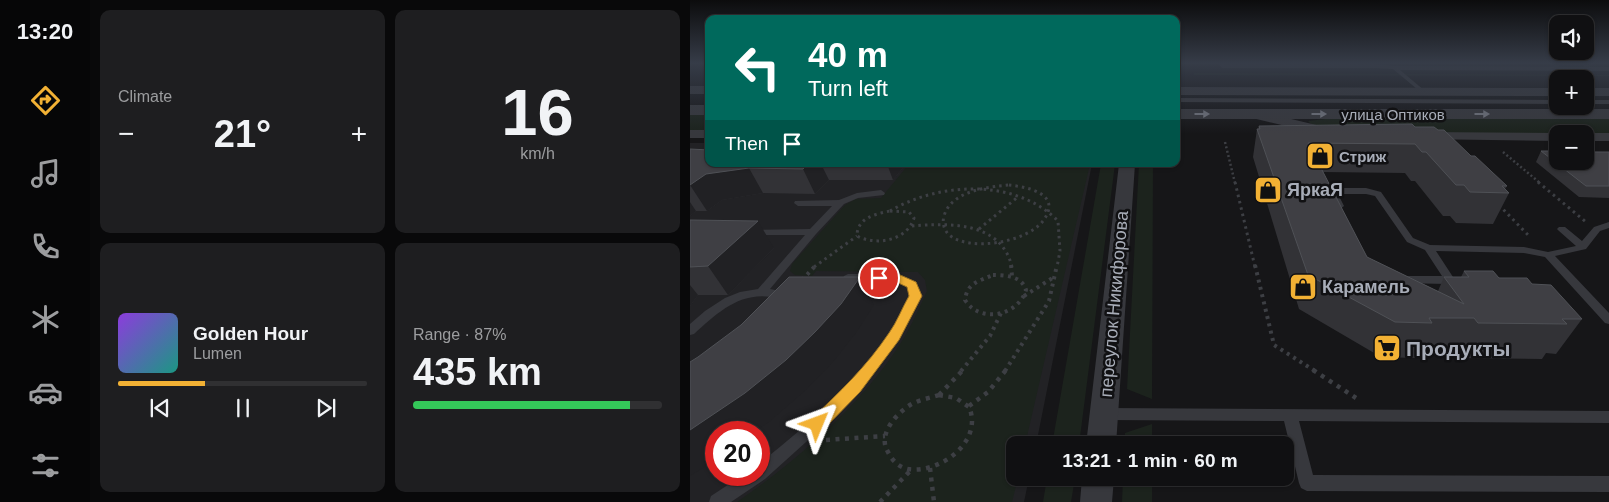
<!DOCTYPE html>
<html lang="en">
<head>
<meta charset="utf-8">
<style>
	body { margin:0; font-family:Arial,sans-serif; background:#1e1e20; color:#f1f3f6; height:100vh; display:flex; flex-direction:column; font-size:19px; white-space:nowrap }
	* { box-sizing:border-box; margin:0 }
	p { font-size:16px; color:#9c9d9f }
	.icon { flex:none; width:28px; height:28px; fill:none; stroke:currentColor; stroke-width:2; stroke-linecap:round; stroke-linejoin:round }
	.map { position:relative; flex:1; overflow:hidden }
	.sheet { display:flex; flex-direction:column; gap:10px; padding:10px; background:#09090a; width:600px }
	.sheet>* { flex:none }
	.top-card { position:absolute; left:15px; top:15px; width:475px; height:152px; border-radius:10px; box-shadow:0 1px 4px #0004,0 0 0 1px #303032; background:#00695c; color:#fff; overflow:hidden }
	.fabs { position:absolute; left:859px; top:15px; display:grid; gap:10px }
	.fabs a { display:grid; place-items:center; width:45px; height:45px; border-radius:10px; background:#101012; box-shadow:0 1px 4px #0004,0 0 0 1px #303032; font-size:25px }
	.speed { position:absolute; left:15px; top:421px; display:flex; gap:10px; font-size:25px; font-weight:700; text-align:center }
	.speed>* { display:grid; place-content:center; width:65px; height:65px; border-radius:50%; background:#101012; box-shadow:0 1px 4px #0004,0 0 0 1px #303032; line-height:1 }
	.speed .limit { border:8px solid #d22; background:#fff; color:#111 }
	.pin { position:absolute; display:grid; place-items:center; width:42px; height:42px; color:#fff; margin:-21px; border:2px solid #fff; border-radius:50%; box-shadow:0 1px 5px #0007 }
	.me { position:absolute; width:55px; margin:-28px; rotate:46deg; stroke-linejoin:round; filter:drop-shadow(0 0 4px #0008) }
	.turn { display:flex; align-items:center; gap:18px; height:105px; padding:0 20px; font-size:22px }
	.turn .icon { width:65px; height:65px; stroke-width:2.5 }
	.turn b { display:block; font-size:35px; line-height:42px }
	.then { display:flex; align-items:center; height:48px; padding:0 20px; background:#0003; gap:10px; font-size:19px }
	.big { font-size:38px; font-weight:700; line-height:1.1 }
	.sheet .widget { flex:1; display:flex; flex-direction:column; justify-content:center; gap:8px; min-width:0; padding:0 18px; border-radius:10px; background:#1e1e20 }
	.sheet .dial { align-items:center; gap:0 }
	.dial b { font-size:65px; line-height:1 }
	.song { display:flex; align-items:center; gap:15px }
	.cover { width:60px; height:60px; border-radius:8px; background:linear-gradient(135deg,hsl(270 70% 55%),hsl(170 70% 35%)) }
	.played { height:5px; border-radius:2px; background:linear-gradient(90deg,#f2b134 35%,#303032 35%) }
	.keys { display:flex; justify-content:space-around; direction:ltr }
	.heat { display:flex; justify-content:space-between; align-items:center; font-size:28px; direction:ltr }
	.charge { height:8px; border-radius:4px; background:linear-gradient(90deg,#34c759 87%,#303032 0) }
	.sheet .tiles { flex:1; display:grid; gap:10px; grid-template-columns:repeat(2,1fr) }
	.trip { position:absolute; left:316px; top:436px; width:288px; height:50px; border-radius:10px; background:#101012; box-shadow:0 1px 4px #0004,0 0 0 1px #303032; font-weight:700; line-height:50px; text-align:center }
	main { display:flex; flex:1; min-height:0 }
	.dock { display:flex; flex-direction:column; width:90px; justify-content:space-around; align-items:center; background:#060607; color:#9c9d9f }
	.dock .icon { width:35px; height:35px }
	.dock .current { color:#f2b134 }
	.dock b { font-size:22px; color:#f1f3f6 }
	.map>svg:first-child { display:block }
	.built { fill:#222225; fill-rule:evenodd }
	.green { fill:#1c231d }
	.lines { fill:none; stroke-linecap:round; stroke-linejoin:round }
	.path-far3 { stroke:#3d3f44; stroke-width:2.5; stroke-dasharray:2 2.5; stroke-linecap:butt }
	.path-far2 { stroke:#3d3f44; stroke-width:3; stroke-dasharray:2.5 4; stroke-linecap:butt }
	.path-far1 { stroke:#3d3f44; stroke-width:4; stroke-dasharray:3 4.5; stroke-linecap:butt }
	.path { stroke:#3d3f44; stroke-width:4.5; stroke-dasharray:4 5.5; stroke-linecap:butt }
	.service { fill:#37383d; fill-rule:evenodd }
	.minor { fill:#37383d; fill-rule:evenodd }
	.tertiary { fill:#37383d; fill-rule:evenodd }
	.wall { fill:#323236 }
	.shaded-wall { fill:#212124 }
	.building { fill:#3f3f44; stroke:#4f5156 }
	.oneway { fill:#757881 }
	.route { fill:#f2b134; stroke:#9d7322 }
	.labels { text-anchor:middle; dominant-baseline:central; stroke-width:5; stroke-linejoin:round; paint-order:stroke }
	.far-street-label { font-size:15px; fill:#a8adb8; stroke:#111113 }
	.far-poi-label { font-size:15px; font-weight:bold; fill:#a8adb8; stroke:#111113; text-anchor:start }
	.poi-label { font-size:18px; font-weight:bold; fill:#a8adb8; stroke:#111113; text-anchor:start }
	.street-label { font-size:18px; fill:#a8adb8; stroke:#111113 }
	.near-poi-label { font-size:21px; font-weight:bold; fill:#a8adb8; stroke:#111113; text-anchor:start }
</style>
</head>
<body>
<main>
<nav class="dock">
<b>13:20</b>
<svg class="icon current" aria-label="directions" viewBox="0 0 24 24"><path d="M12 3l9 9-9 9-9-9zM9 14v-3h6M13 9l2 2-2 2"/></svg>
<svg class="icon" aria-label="music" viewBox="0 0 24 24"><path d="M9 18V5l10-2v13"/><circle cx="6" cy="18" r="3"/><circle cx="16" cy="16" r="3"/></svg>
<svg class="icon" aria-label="phone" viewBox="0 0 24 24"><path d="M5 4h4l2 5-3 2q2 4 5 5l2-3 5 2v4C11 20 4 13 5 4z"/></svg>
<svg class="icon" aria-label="climate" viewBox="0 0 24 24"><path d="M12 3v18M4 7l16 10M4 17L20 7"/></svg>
<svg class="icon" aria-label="car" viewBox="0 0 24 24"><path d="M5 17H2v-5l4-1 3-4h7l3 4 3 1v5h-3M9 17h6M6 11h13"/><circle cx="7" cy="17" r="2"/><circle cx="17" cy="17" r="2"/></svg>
<svg class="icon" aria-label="filters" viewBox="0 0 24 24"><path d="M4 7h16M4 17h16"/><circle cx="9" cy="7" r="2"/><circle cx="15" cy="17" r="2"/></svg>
</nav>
<section class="sheet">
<div class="tiles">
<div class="widget"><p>Climate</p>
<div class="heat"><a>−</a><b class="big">21°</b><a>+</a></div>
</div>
<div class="widget dial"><b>16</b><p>km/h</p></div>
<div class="widget">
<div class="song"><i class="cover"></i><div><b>Golden Hour</b><p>Lumen</p></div></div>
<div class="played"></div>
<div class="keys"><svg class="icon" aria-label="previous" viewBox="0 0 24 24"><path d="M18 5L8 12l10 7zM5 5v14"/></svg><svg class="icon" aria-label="pause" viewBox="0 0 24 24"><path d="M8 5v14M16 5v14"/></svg><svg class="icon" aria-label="next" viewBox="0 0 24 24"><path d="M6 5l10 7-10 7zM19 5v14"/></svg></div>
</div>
<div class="widget"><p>Range · 87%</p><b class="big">435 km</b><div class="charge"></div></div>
</div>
</section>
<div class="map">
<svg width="919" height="502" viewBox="0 0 919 502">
	<rect width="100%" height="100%" fill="#161618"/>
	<path class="built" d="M 0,143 L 19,143 L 19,164 L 402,164 L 346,445 L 325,445 L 325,478 L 339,478 L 334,502 L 0,502 ZM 26,432 L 69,432 L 69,475 L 26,475 Z"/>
	<path class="green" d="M 504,73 L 919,75 L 919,76 L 504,75 Z
		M 0,115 L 19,115 L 19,131 L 0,131 Z
		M 713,117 L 919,118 L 919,134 L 677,133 L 622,125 L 618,121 L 635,119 Z
		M 219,164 L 400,164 L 335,445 L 325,445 L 325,478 L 328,478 L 322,502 L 47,502 C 108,460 177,400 215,336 C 223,322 230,306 237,291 L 235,280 L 228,272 L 126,271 L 122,276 L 105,275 L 100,271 L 102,264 L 155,205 L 166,199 L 191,198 Z
		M 411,164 L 425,164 L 389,445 L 362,445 Z
		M 449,164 L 463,164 L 462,399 L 437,389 Z
		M 462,424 L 462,445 L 435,445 L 435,433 Z
		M 357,478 L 385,478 L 381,502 L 353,502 Z
		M 433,478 L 462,478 L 462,502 L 432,502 Z"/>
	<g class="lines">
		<path class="path-far3" d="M 535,142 L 545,183
			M 813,152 L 850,183"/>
		<path class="path-far2" d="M 545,182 L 565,267
			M 848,182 L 896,222
			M 319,185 C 338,187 373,194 353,221 C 337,242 279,253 258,234 C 254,229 252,223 254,216 C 261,191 297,187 319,185 Z
			M 809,205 L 839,236
			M 200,211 C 249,182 326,178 368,221 L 370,251 L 367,267
			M 200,211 L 219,212 L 224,218 C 217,241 186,246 167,236 C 167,218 185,214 200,211 Z
			M 222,226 C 259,223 311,221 322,267
			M 289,229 L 329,196
			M 124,267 L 167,236"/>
		<path class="path-far1" d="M 321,265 L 322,276
			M 565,265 L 584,345 L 625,371
			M 303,275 C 315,275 332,276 336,290 C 328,316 290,324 275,300 C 277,283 289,281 303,275 Z
			M 112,280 L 126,265
			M 334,296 L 364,277
			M 271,371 L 300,336 L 311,313
			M 315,371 L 359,301 L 367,265"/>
		<path class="path" d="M 623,370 L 666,398
			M 249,395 L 266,398 L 279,407 C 294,442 249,474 218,469 C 208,467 202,460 198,452 C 187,435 206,414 220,405 C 228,400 240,398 249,395 Z
			M 249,395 L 273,370
			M 279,406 L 298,392 L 316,370
			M 136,440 L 195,436
			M 240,468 L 244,502
			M 470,481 L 599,483
			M 190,502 L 220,471"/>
		<path class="service" d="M 528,63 L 685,64 L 705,66 L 919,67 L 919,71 L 710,70 L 735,91 L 736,92 L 733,94 L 703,69 L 685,68 L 532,68 Z
			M 486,98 L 868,100 L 868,104 L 486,102 Z
			M 895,100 L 919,100 L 919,104 L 895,104 Z
			M 649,188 L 676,188 L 691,192 L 723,238 L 740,245 L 834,247 L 858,252 L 886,246 L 869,231 L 867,229 L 869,227 L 875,227 L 892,241 L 904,227 L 919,222 L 919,228 L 910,231 L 896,249 L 865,256 L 919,313 L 919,324 L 915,323 L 855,257 L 834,253 L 746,251 L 763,277 L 758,284 L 708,283 L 707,280 L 712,276 L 752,276 L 735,250 L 717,242 L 685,196 L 676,194 L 651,194 L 649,196 L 654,206 L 650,209 L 647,208 L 640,195 Z
			M 191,190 L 195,193 L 194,195 L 168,198 L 154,204 L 126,234 L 80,289 L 90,291 L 93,304 L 91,307 L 83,307 L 81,297 C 49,292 26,314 4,334 L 0,335 L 0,324 L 15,311 L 35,298 L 50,292 L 68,289 L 115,235 L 61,235 L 56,232 L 58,230 L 120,229 L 142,206 L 108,206 L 104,203 L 105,201 L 149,200 L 167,193 Z
			M 158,274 L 209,274 L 226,282 L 231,296 L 211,335 L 194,360 L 146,415 L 75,479 L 41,502 L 19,502 L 21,496 L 53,475 L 69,475 L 69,464 C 116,426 165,385 200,334 C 208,322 213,308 219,296 L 217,287 L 207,282 L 154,280 L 153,278 L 154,276 Z
			M 415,408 L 919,411 L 919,423 L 609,421 L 623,475 L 919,476 L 919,492 L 617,491 L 611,488 L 609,483 L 594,421 L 415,420 L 410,418 L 408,414 L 410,410 Z"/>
		<path class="minor" d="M 563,110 L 639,128 L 641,131 L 634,135 L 558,117 L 556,114 Z
			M 0,130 L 19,130 L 19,138 L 0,138 Z
			M 733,132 L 868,133 L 872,134 L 868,134 L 868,141 L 728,139 L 726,136 L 728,133 Z
			M 895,133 L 919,133 L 919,141 L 895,141 L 895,134 L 891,134 Z
			M 429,164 L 445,164 L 426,445 L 396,445 Z
			M 392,478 L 424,478 L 422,502 L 390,502 Z"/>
		<path class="tertiary" d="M 0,86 L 19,86 L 19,94 L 0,94 Z
			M 486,87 L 868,88 L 868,96 L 486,95 Z
			M 895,88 L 919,88 L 919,96 L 895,96 Z
			M 0,105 L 19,105 L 19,115 L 0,115 Z
			M 486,109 L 919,109 L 919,119 L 486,119 Z"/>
	</g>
	<path class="wall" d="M 569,126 L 725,127 L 748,130 L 781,156 L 817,186 L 815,189 L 819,193 L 803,224 L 766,223 L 760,216 L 753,216 L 725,181 L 721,181 L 715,173 L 633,172 L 677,257 L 748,291 L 754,277 L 771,277 L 774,271 L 842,284 L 892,319 L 866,354 L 856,353 L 852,359 L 768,358 L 765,353 L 727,352 L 725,358 L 691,357 L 609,309 L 563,157 L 567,129 L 568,129 Z
		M 0,149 L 19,164 L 216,164 L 203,180 L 139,180 L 125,194 L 73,193 L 32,200 L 17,211 L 6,211 L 0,216 Z
		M 851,151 L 919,152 L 919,198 L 889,197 L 846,162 Z
		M 0,220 L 84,248 L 38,295 L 8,295 L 0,306 Z"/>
	<path class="shaded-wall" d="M 118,164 L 131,164 L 139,180 L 125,194 L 113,169 Z
		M 197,164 L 216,164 L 203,180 Z
		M 59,168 L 73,193 L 32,200 L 17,211 L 0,185 L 16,174 Z
		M 0,202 L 6,211 L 0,216 Z
		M 68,221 L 84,248 L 38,295 L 18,266 Z
		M 170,277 L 184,305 L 166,333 L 143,362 L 116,390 L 79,422 L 64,432 L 26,432 L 26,460 L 0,476 L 0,430 Z
		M 0,285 L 8,295 L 0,306 Z"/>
	<path class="building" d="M 722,124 L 725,127 L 744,127 L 748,130 L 754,130 L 781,156 L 785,156 L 817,186 L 812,186 L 819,193 L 780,192 L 774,185 L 766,185 L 736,152 L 732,152 L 725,144 L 618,143 L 677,257 L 774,304 L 754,277 L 779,277 L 774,271 L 803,271 L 809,278 L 837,278 L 842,284 L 861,285 L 892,319 L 872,319 L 877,324 L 788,323 L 784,318 L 739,318 L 742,323 L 705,322 L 618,275 L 567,129 L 570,129 L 569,126 Z
		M 0,149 L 19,150 L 19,164 L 118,164 L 113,169 L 59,168 L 16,174 L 0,185 Z
		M 851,151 L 868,151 L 868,161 L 895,161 L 895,152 L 919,152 L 919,186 L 896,186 Z
		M 0,220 L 68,221 L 18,266 L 0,267 Z
		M 99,277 L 170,277 L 151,304 L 125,332 L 96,360 L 55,393 L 0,430 L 0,362 L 8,357 L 51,325 Z"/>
	<defs><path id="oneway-solid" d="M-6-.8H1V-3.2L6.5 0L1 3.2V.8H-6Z" transform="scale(1.25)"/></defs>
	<g class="oneway">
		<use href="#oneway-solid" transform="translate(512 114)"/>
		<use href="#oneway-solid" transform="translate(629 114)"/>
		<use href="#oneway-solid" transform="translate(792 114)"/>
	</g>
	<linearGradient id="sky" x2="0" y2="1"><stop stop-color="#0c0c0d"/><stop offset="0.47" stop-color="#363c48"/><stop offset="1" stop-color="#363c48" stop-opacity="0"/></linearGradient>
	<rect width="919" height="134" fill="url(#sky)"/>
	<path class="route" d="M 189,274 L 208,274 L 226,282 L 232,296 L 209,340 L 170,392 L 133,430 L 127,432 L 121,430 L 119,424 L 121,419 C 149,393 177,366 199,333 C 207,322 212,308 219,296 L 217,287 L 206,282 L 185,281 L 183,278 Z"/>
	<defs>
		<g id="shop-square" transform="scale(1.4375)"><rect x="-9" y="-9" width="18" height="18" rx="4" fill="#f2b134" stroke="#111113"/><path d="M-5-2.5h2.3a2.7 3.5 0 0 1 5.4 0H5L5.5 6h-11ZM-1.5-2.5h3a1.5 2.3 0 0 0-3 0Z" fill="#111"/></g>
		<g id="supermarket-square" transform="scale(1.4375)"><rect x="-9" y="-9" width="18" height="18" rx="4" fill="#f2b134" stroke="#111113"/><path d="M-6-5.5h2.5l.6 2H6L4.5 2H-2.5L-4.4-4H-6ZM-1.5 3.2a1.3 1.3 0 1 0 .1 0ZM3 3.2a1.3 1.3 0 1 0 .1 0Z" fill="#111"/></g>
	</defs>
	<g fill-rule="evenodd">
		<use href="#shop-square" x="630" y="156"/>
		<use href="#shop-square" x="578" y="190"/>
		<use href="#shop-square" x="613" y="287"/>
		<use href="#supermarket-square" x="697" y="348"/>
	</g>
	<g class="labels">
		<g class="far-street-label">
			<text x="703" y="114">улица Оптиков</text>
		</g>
		<g class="far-poi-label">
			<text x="649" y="156">Стриж</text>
		</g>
		<g class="poi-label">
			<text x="597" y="190">ЯркаЯ</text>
			<text x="632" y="287">Карамель</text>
		</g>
		<g class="street-label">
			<text transform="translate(424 304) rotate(-85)">переулок Никифорова</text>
		</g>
		<g class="near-poi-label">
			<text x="716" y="348">Продукты</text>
		</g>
	</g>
</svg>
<div class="fabs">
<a><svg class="icon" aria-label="sound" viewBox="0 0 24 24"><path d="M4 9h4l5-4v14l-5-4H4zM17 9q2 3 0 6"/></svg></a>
<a>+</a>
<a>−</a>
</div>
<div class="speed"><div class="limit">20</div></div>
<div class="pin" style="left:189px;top:278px;background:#d93025"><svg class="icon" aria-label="arrive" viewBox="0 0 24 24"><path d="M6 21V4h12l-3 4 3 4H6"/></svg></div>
<svg class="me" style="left:127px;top:424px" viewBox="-20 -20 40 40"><path d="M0-17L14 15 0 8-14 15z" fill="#f2b134" stroke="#fff" stroke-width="4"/></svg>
<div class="trip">13:21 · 1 min · 60 m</div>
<div class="top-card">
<div class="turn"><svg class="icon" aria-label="left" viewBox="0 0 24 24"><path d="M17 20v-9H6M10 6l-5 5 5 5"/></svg><div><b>40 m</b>Turn left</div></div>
<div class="then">Then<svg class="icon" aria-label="arrive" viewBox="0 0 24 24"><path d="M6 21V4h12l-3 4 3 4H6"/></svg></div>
</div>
</div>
</main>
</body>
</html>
